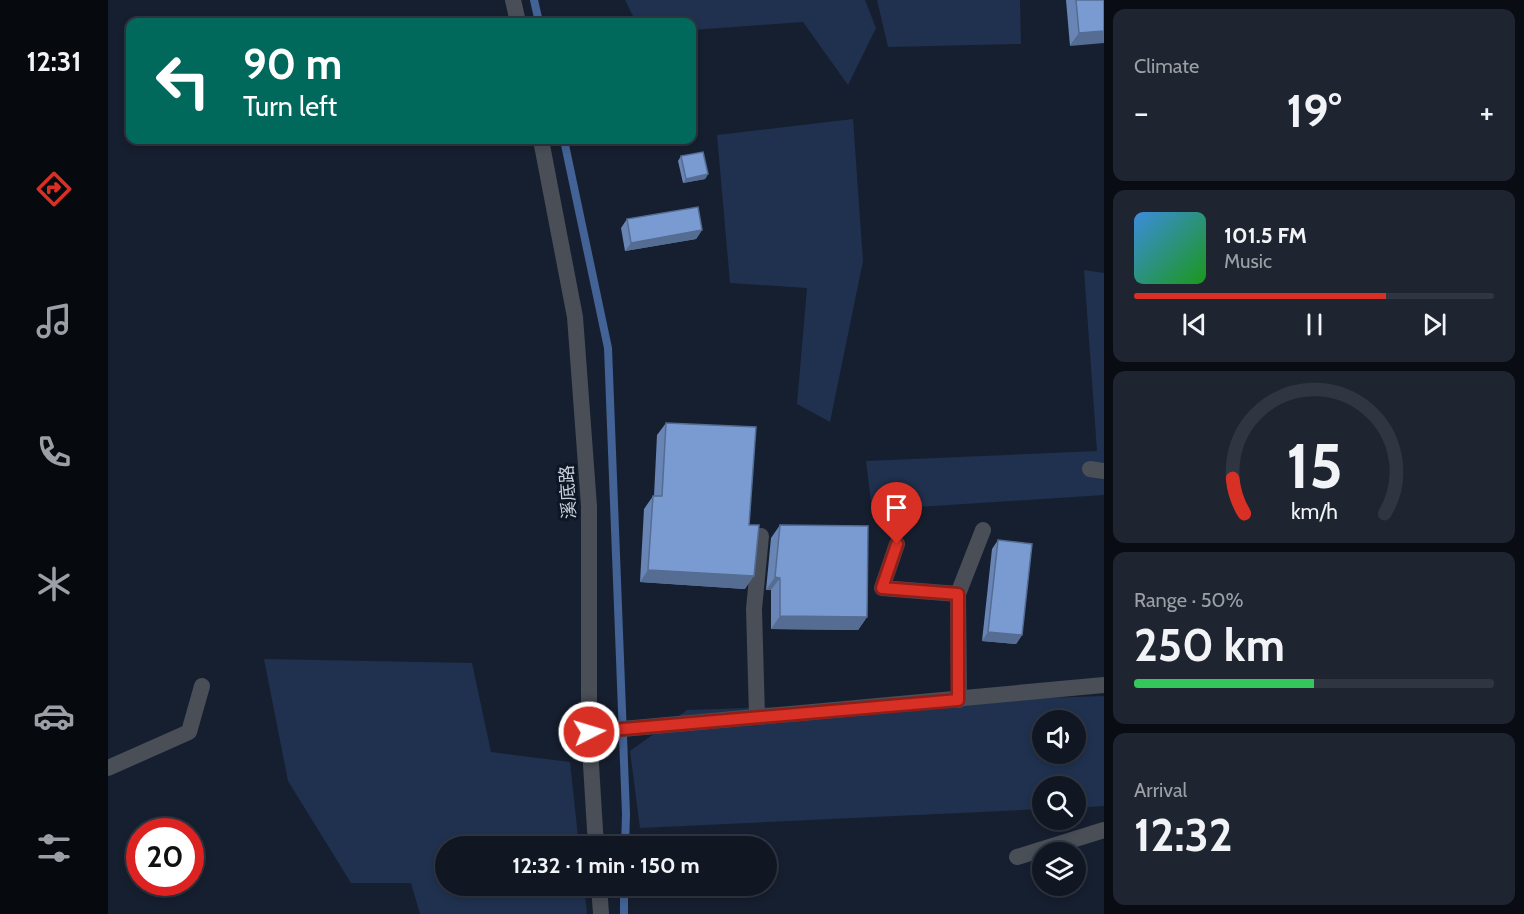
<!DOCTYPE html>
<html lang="en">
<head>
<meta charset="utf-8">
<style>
	body { margin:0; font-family:Cabin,"Noto Sans TC",sans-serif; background:#1e2430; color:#f1f3f6; height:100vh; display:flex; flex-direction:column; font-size:22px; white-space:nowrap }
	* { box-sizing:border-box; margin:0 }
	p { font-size:20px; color:#9c9fa6 }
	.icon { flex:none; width:33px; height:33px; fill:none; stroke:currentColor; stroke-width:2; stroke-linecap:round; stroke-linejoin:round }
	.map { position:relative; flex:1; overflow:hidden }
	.side { display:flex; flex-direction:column; gap:9px; padding:9px; background:#090d13; width:420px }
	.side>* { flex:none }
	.banner { position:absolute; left:18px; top:18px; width:570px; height:126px; border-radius:12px; box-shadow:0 3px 9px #0003,0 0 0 2px #303641; background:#00695c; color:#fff; overflow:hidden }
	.buttons { position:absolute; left:924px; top:710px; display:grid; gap:12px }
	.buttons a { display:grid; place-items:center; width:54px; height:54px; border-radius:50%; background:#101723; box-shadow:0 3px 9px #0003,0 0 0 2px #303641; font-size:30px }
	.speed { position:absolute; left:18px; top:818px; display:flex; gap:12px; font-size:30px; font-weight:700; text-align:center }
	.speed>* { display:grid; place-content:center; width:78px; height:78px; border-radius:50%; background:#101723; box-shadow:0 3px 9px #0003,0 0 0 2px #303641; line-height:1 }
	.speed .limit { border:9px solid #d22; background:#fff; color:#111 }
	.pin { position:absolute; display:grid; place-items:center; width:51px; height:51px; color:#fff; margin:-62px -26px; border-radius:50% 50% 50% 0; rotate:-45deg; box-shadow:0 0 6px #0007 }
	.pin .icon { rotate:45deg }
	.me { position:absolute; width:66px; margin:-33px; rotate:85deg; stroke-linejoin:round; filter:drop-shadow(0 0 4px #0008) }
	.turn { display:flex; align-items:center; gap:21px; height:126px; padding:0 18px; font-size:27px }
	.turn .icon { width:78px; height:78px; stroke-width:2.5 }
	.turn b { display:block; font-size:42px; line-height:51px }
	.big { font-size:45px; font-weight:700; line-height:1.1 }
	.side .card { flex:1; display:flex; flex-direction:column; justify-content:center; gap:9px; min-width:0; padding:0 21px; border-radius:12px; background:#1e2430 }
	.side .dial { align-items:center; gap:0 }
	.dial svg { height:156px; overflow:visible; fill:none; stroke:#303641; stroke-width:7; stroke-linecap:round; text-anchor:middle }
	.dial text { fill:#f1f3f6; stroke:none }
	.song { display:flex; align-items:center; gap:18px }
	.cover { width:72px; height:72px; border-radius:9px; background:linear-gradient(135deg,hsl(210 70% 55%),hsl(120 70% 35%)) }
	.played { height:6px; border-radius:3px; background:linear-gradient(90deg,#d93025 70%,#303641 70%) }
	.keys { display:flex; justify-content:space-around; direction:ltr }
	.heat { display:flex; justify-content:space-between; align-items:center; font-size:33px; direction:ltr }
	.charge { height:9px; border-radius:4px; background:linear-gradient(90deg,#34c759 50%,#303641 0) }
	.trip { position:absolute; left:327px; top:836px; width:342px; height:60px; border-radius:30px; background:#101723; box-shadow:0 3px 9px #0003,0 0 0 2px #303641; font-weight:700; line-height:60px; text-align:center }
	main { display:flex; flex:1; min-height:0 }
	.tabs { display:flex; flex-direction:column; width:108px; justify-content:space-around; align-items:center; background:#06090e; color:#9c9fa6 }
	.tabs .icon { width:42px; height:42px }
	.tabs .on { color:#d93025 }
	.tabs b { font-size:27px; color:#f1f3f6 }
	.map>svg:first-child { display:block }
	.green { fill:#1f314e; fill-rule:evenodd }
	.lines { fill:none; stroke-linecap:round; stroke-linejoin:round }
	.stream { stroke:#436295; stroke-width:8 }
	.service { stroke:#494e57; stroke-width:16 }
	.minor { stroke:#494e57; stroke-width:16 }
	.wall { fill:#6885b5 }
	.shaded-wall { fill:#556c93 }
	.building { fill:#799bd2; stroke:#556c93; stroke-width:1.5 }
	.route-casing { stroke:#8d1f18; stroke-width:15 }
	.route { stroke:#d93025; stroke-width:10 }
	.labels { text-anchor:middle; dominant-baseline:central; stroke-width:6; stroke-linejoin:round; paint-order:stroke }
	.street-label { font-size:18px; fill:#cbd2dd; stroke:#0d1625 }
</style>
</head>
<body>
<main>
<nav class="tabs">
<b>12:31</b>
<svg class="icon on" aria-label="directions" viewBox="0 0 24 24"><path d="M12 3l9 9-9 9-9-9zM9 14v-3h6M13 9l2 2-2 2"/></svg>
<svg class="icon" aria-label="music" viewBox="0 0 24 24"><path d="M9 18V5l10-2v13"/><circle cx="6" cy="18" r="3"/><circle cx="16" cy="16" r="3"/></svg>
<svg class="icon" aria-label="phone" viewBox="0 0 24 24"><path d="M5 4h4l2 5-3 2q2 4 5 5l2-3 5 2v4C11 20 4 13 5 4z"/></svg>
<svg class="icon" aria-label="climate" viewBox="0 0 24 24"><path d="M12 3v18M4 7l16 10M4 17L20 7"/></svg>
<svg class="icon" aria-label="car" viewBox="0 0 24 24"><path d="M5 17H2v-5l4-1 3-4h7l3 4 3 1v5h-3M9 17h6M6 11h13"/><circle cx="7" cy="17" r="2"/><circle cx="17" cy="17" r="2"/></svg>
<svg class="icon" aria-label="filters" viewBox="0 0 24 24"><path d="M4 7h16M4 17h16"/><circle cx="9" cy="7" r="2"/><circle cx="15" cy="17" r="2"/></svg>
</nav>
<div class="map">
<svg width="996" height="914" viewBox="0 0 996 914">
	<rect width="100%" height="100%" fill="#161f2f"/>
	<path class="green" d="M 517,0 L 757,0 L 768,28 L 740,85 L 695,22 L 584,30 L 584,22 L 528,22 Z
		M 769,0 L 912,0 L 913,44 L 780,47 Z
		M 745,119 L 755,261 L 722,422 L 689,404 L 699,288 L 622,283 L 609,135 Z
		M 976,270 L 996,273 L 996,495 L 764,510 L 758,461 L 989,451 Z
		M 156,659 L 364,663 L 383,752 L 462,762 L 471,846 L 338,846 L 338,885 L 476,885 L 479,914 L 312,914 L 303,883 L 243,883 L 180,781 Z
		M 996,696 L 996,806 L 968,808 L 968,786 L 934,786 L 934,809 L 532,828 L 522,751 L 579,710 ZM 934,720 L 968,720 L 968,753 L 934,753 Z"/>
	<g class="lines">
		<path class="stream" d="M 426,0 L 431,22
			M 456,140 L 500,348 L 518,814 L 517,846
			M 516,914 L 516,885"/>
		<path class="service" d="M 982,469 L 996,471
			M 789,544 L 774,588 L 850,594
			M 851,700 L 850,594 L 875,530
			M 649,716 L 646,609 L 653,536
			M 481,732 C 653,716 824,702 996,685
			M 0,768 L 81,732 L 94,686
			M 909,857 L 996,830"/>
		<path class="minor" d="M 405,0 L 410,22
			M 433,140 L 467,317 L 481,506 L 481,732 L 488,846
			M 491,885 L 493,914"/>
	</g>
	<path class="wall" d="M 958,0 L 996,0 L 962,46 Z
		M 573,156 L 600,174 L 597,179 L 575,183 L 570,161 Z
		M 519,219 L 594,230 L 588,239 L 517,251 L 513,228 Z
		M 558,423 L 641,525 L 637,589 L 532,582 L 536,509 L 545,496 L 546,496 L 549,435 Z
		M 672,525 L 759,617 L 750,630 L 663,629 L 663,590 L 658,590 L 663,538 Z
		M 890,540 L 914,635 L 908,644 L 874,641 L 884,549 Z"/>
	<path class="shaded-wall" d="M 996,31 L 996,43 L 962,46 L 971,33 Z
		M 600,174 L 597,179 L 575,183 L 578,179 Z
		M 594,230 L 588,239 L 517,251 L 523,243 Z
		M 540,570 L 646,576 L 637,589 L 532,582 Z
		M 667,577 L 672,578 L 663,590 L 658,590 Z
		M 672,616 L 759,617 L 750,630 L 663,629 Z
		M 880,632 L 914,635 L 908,644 L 874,641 Z"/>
	<path class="building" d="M 968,0 L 996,0 L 996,31 L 971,33 Z
		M 584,41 L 588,61 L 584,62 Z
		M 595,152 L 600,174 L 578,179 L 573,156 Z
		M 590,207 L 594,230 L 523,243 L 519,219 Z
		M 558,423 L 648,427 L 641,525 L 651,525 L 646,576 L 540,570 L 545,496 L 554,496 Z
		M 672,525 L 760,526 L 759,617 L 672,616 L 672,578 L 667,577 Z
		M 890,540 L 924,544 L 914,635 L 880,632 Z"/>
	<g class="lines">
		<g class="route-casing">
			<path id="route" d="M 481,732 L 850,700 L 850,594 L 774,588 L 789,544"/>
		</g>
		<use href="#route" class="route"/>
	</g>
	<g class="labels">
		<g class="street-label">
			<text transform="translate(460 492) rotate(-93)">溪底路</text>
		</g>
	</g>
</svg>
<div class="buttons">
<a><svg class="icon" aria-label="sound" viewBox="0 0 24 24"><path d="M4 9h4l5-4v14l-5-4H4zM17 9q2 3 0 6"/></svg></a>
<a><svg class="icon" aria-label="search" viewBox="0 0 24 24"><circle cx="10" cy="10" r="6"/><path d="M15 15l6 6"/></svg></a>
<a><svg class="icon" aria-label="layers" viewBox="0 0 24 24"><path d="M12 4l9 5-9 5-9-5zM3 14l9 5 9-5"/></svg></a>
</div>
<div class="speed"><div class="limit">20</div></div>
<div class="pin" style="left:789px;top:544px;background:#d93025"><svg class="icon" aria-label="arrive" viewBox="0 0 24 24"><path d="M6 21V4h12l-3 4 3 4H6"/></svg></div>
<svg class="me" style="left:481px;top:732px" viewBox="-20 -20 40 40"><circle r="17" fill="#d93025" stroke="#fff" stroke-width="3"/><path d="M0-11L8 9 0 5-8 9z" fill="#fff"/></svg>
<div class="trip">12:32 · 1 min · 150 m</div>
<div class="banner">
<div class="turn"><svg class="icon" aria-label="left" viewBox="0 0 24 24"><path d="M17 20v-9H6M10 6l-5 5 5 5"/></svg><div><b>90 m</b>Turn left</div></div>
</div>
</div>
<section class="side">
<div class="card"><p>Climate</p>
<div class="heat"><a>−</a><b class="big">19°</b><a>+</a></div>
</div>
<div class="card">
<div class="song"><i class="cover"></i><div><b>101.5 FM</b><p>Music</p></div></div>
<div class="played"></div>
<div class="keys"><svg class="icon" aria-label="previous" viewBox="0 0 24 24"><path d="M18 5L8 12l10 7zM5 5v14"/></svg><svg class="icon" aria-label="pause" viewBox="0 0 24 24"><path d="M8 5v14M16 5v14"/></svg><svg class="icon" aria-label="next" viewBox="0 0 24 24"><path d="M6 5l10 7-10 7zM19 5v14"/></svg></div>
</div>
<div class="card dial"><svg viewBox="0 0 100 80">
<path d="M14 69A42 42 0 1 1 86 69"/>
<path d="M14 69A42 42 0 0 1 8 51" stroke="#d93025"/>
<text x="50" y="56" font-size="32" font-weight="700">15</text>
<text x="50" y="72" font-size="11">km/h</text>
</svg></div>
<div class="card"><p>Range · 50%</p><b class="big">250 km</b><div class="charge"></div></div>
<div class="card"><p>Arrival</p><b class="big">12:32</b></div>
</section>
</main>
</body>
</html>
